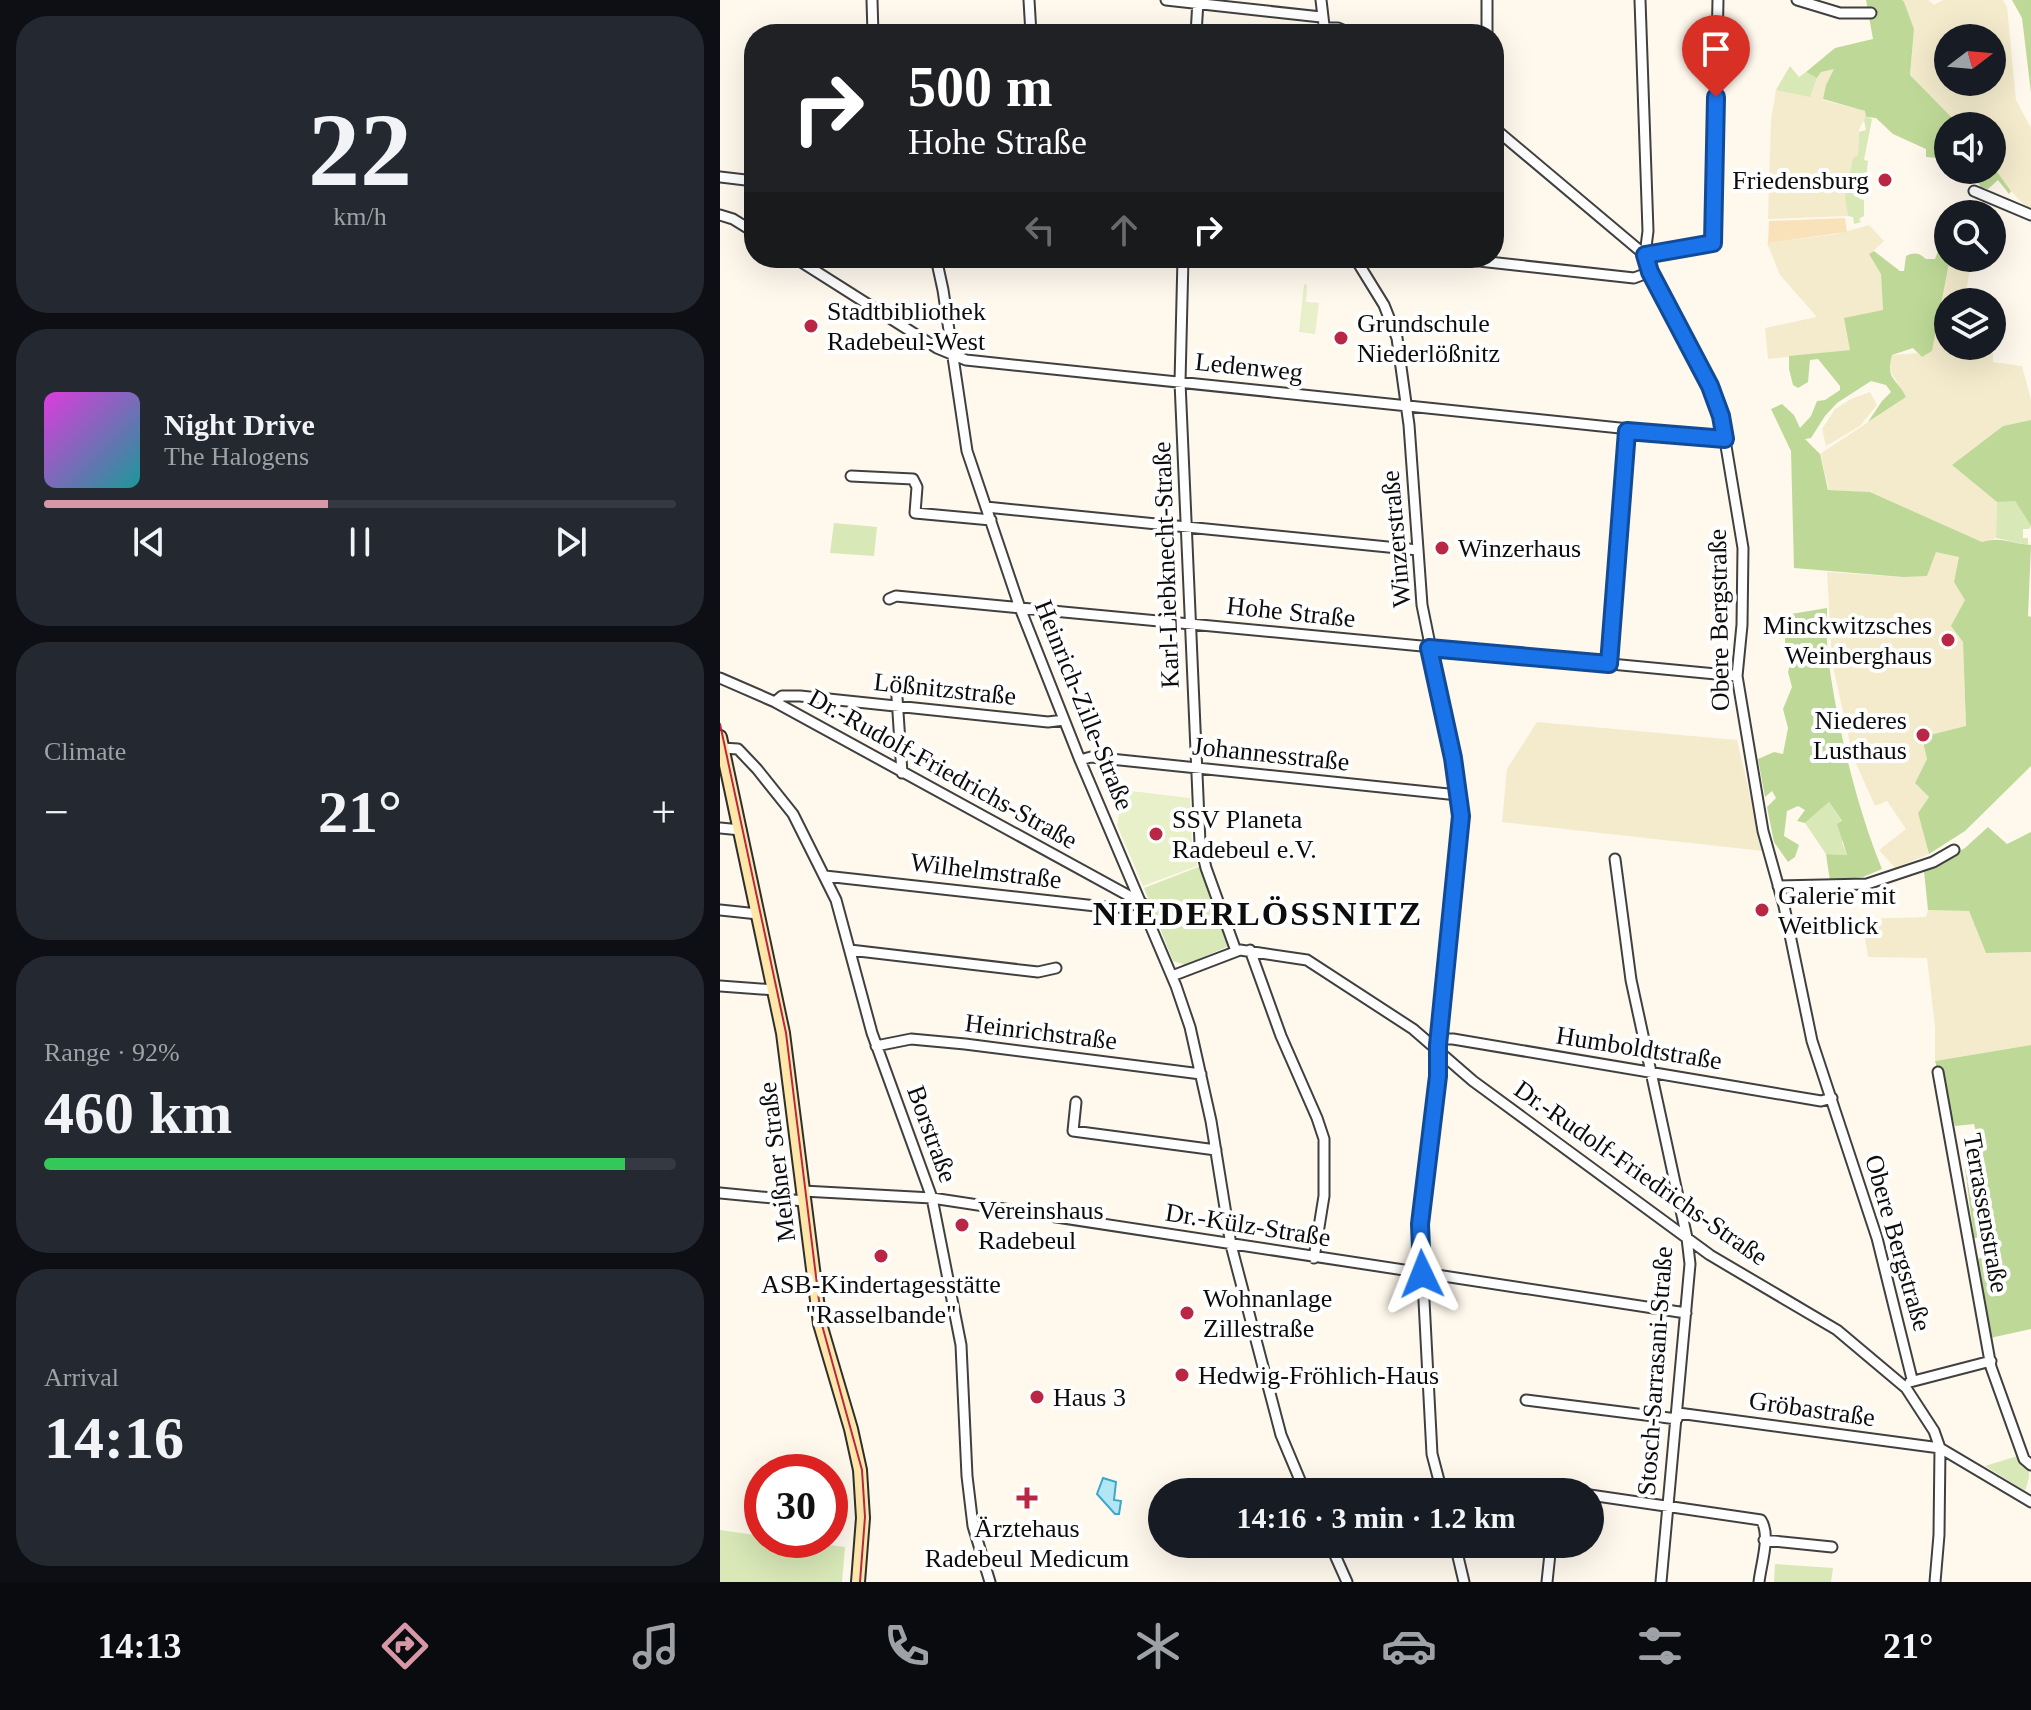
<!DOCTYPE html>
<html lang="en">
<head>
<meta charset="utf-8">
<style>
	body { margin:0; font-family:Georgia,serif; background:#242831; color:#f1f3f6; height:100vh; display:flex; flex-direction:column; font-size:30px; white-space:nowrap }
	* { box-sizing:border-box; margin:0 }
	p { font-size:26px; color:#9ea1a6 }
	.icon { flex:none; width:44px; height:44px; fill:none; stroke:currentColor; stroke-width:2; stroke-linecap:round; stroke-linejoin:round }
	.map { position:relative; flex:1; overflow:hidden }
	.drawer { display:flex; flex-direction:column; gap:16px; padding:16px; background:#0d0f14; width:720px }
	.drawer>* { flex:none }
	.top-card { position:absolute; left:24px; top:24px; width:760px; height:244px; border-radius:32px; box-shadow:0 8px 32px #0002; background:#202124; color:#fff; overflow:hidden }
	.needle { width:52px; rotate:74deg }
	.fabs { position:absolute; left:1214px; top:24px; display:grid; gap:16px }
	.fabs a { display:grid; place-items:center; width:72px; height:72px; border-radius:50%; background:#171b24; box-shadow:0 8px 32px #0002; font-size:40px }
	.speed { position:absolute; left:24px; top:1454px; display:flex; gap:16px; font-size:40px; font-weight:700; text-align:center }
	.speed>* { display:grid; place-content:center; width:104px; height:104px; border-radius:50%; background:#171b24; box-shadow:0 8px 32px #0002; line-height:1 }
	.speed .limit { border:12px solid #d22; background:#fff; color:#111 }
	.pin { position:absolute; display:grid; place-items:center; width:68px; height:68px; color:#fff; margin:-82px -34px; border-radius:50% 50% 50% 0; rotate:-45deg; box-shadow:0 0 8px #0007 }
	.pin .icon { rotate:45deg }
	.me { position:absolute; width:88px; margin:-44px; rotate:358deg; stroke-linejoin:round; filter:drop-shadow(0 0 6px #0008) }
	.turn { display:flex; align-items:center; gap:28px; height:168px; padding:0 32px; font-size:36px }
	.turn .icon { width:104px; height:104px; stroke-width:2.5 }
	.turn b { display:block; font-size:56px; line-height:68px }
	.lanes { display:flex; align-items:center; height:76px; padding:0 32px; background:#0003; justify-content:center; gap:40px; direction:ltr }
	.lanes .off { opacity:.35 }
	.big { font-size:60px; font-weight:600; line-height:1.1 }
	.drawer .card { flex:1; display:flex; flex-direction:column; justify-content:center; gap:12px; min-width:0; padding:0 28px; border-radius:32px; background:#242831 }
	.drawer .dial { align-items:center; gap:0 }
	.dial b { font-size:104px; line-height:1 }
	.song { display:flex; align-items:center; gap:24px }
	.cover { width:96px; height:96px; border-radius:12px; background:linear-gradient(135deg,hsl(300 70% 55%),hsl(180 70% 35%)) }
	.played { height:8px; border-radius:4px; background:linear-gradient(90deg,#d897a6 45%,#363941 45%) }
	.keys { display:flex; justify-content:space-around; direction:ltr }
	.heat { display:flex; justify-content:space-between; align-items:center; font-size:44px; direction:ltr }
	.charge { height:12px; border-radius:6px; background:linear-gradient(90deg,#34c759 92%,#363941 0) }
	.trip { position:absolute; left:428px; top:1478px; width:456px; height:80px; border-radius:40px; background:#171b24; box-shadow:0 8px 32px #0002; font-weight:600; line-height:80px; text-align:center }
	.menu { display:flex; height:128px; justify-content:space-around; align-items:center; background:#090b0e; color:#9ea1a6 }
	.menu .icon { width:56px; height:56px }
	.menu .current { color:#d897a6 }
	.menu b { font-size:36px; color:#f1f3f6 }
	main { display:flex; flex:1; min-height:0 }
	.map>svg:first-child { display:block }
	.farmland { fill:#f4ebcd; fill-rule:evenodd }
	.green { fill:#d8e8b7 }
	.forest { fill:#bed997 }
	.sand { fill:#f9e2ba }
	.pitch { fill:#e8f0c9 }
	.water { fill:#b2e6f5; stroke:#3aa7cb; stroke-width:2 }
	.lines { fill:none; stroke-linecap:round; stroke-linejoin:round }
	.minor-casing { stroke:#404040; stroke-width:13 }
	.secondary-casing { stroke:#2f2f2f; stroke-width:16 }
	.minor { stroke:#fff; stroke-width:9 }
	.secondary { stroke:#fee7a9; stroke-width:12 }
	.tram { stroke:#ba2744; stroke-width:2 }
	.route-casing { stroke:#114b97; stroke-width:20 }
	.route { stroke:#1a73e8; stroke-width:14 }
	.poi-dot { fill:#ba2744; stroke:#fff; stroke-width:3 }
	.labels { text-anchor:middle; dominant-baseline:central; stroke-width:8; stroke-linejoin:round; paint-order:stroke }
	.poi-label { font-size:26px; fill:#0d0d0d; stroke:#fff; text-anchor:start }
	.street-label { font-size:26px; fill:#0d0d0d; stroke:#fff }
	.district-label { font-size:34px; font-weight:bold; letter-spacing:2px; fill:#0d0d0d; stroke:#fff }
</style>
</head>
<body>
<main>
<section class="drawer">
<div class="card dial"><b>22</b><p>km/h</p></div>
<div class="card">
<div class="song"><i class="cover"></i><div><b>Night Drive</b><p>The Halogens</p></div></div>
<div class="played"></div>
<div class="keys"><svg class="icon" aria-label="previous" viewBox="0 0 24 24"><path d="M18 5L8 12l10 7zM5 5v14"/></svg><svg class="icon" aria-label="pause" viewBox="0 0 24 24"><path d="M8 5v14M16 5v14"/></svg><svg class="icon" aria-label="next" viewBox="0 0 24 24"><path d="M6 5l10 7-10 7zM19 5v14"/></svg></div>
</div>
<div class="card"><p>Climate</p>
<div class="heat"><a>−</a><b class="big">21°</b><a>+</a></div>
</div>
<div class="card"><p>Range · 92%</p><b class="big">460 km</b><div class="charge"></div></div>
<div class="card"><p>Arrival</p><b class="big">14:16</b></div>
</section>
<div class="map">
<svg width="1311" height="1582" viewBox="0 0 1311 1582">
	<rect width="100%" height="100%" fill="#fff8ed"/>
	<path class="farmland" d="M 1182,0 L 1208,0 L 1214,5 L 1223,0 L 1283,0 L 1287,7 L 1296,100 L 1311,128 L 1311,208 L 1304,205 L 1291,191 L 1272,165 L 1272,126 L 1240,126 L 1190,75 L 1194,29 ZM 1228,38 L 1272,38 L 1272,82 L 1228,82 Z
		M 1109,69 L 1115,69 L 1106,85 L 1103,100 L 1145,111 L 1146,117 L 1139,129 L 1138,155 L 1125,198 L 1128,216 L 1048,219 L 1051,120 L 1056,90 L 1090,96 L 1097,78 L 1101,72 Z
		M 1149,225 L 1164,241 L 1150,254 L 1161,274 L 1163,310 L 1130,350 L 1048,359 L 1045,328 L 1097,317 L 1060,275 L 1047,243 L 1117,234 Z
		M 1229,263 L 1251,264 L 1244,302 L 1228,302 L 1228,346 L 1243,346 L 1253,350 L 1273,344 L 1273,362 L 1302,366 L 1311,400 L 1311,420 L 1283,426 L 1232,465 L 1277,502 L 1276,538 L 1262,542 L 1150,492 L 1109,490 L 1100,454 L 1186,397 L 1168,367 L 1172,355 L 1197,353 L 1202,357 L 1212,351 Z
		M 1150,392 L 1157,405 L 1140,426 L 1106,446 L 1102,429 L 1115,409 L 1131,399 Z
		M 1216,551 L 1239,556 L 1245,599 L 1243,642 L 1246,727 L 1207,759 L 1195,783 L 1209,797 L 1198,813 L 1209,854 L 1175,868 L 1159,850 L 1186,829 L 1167,801 L 1155,806 L 1133,757 L 1112,662 L 1107,572 L 1183,577 Z
		M 817,722 L 1017,740 L 1043,851 L 782,822 L 787,769 Z
		M 1208,910 L 1249,911 L 1266,953 L 1311,952 L 1311,1045 L 1215,1061 L 1215,1027 L 1207,958 L 1148,957 L 1142,919 L 1206,917 Z"/>
	<path class="green" d="M 1070,66 L 1079,77 L 1086,72 L 1097,78 L 1090,97 L 1056,90 Z
		M 1146,117 L 1152,119 L 1144,160 L 1148,161 L 1145,189 L 1141,190 L 1138,194 L 1140,199 L 1144,200 L 1144,216 L 1139,219 L 1141,222 L 1134,224 L 1133,217 L 1128,216 L 1125,198 L 1133,158 L 1138,155 L 1139,132 L 1146,130 L 1144,120 Z
		M 1284,500 L 1295,501 L 1311,526 L 1309,529 L 1303,529 L 1303,538 L 1308,538 L 1308,545 L 1276,538 L 1277,502 Z
		M 114,523 L 157,527 L 154,556 L 110,553 Z
		M 1109,802 L 1122,822 L 1122,843 L 1127,855 L 1106,854 L 1085,823 Z
		M 481,866 L 511,945 L 465,965 L 453,961 L 424,888 Z
		M 1301,1455 C 1311,1471 1311,1473 1305,1491 L 1265,1466 Z
		M 0,1530 L 42,1536 L 42,1540 L 72,1540 L 125,1547 L 122,1582 L 0,1582 Z
		M 1055,1564 L 1113,1568 L 1111,1582 L 1054,1582 Z"/>
	<path class="forest" d="M 1146,0 L 1182,0 L 1184,2 L 1194,29 L 1190,75 L 1240,126 L 1228,126 L 1228,159 L 1206,157 L 1206,149 L 1173,134 L 1156,118 L 1146,117 L 1145,111 L 1103,99 L 1106,85 L 1114,69 L 1101,72 L 1097,78 L 1086,72 L 1115,48 L 1153,39 Z
		M 1292,0 L 1311,0 L 1311,93 L 1302,18 Z
		M 1272,165 L 1291,191 L 1289,194 L 1278,180 L 1268,189 L 1261,187 L 1254,177 L 1231,174 L 1231,170 L 1272,170 Z
		M 1154,251 L 1180,271 L 1184,271 L 1186,256 C 1195,252 1199,253 1206,259 L 1215,259 L 1218,251 L 1228,253 L 1229,263 L 1212,351 L 1202,357 L 1193,348 L 1172,355 C 1165,380 1177,378 1186,397 L 1148,422 L 1162,401 L 1171,392 L 1166,385 L 1151,381 L 1117,403 L 1105,416 L 1091,438 L 1085,439 L 1100,454 L 1108,490 L 1150,492 L 1262,542 C 1282,536 1291,544 1311,545 L 1308,616 L 1311,617 L 1311,766 L 1245,831 L 1209,854 L 1198,813 L 1209,797 L 1195,783 L 1207,759 L 1202,737 L 1246,726 L 1243,642 L 1231,626 L 1245,600 L 1234,582 L 1239,557 L 1216,552 L 1207,576 L 1183,577 L 1074,568 L 1071,451 L 1051,409 L 1062,404 L 1074,415 L 1080,428 L 1091,416 L 1097,401 L 1105,400 L 1120,390 L 1120,386 L 1098,359 L 1090,360 L 1088,382 L 1078,388 L 1073,385 L 1069,369 L 1069,356 L 1130,350 L 1124,318 L 1163,310 L 1161,274 L 1149,254 Z
		M 1311,420 L 1311,526 L 1295,501 L 1277,502 L 1232,465 L 1283,426 Z
		M 1107,608 C 1107,627 1106,646 1109,664 C 1118,729 1137,808 1162,869 L 1143,877 L 1110,881 L 1106,854 L 1127,855 L 1117,824 L 1122,821 L 1109,802 L 1085,823 L 1077,821 L 1085,810 L 1078,806 L 1067,811 L 1064,836 L 1079,845 L 1075,857 L 1068,862 L 1054,842 L 1047,807 L 1056,798 L 1052,791 L 1045,797 L 1038,759 L 1054,752 L 1063,754 L 1068,728 L 1063,709 L 1072,687 L 1068,672 L 1072,657 L 1065,646 L 1065,632 L 1073,627 L 1071,614 Z
		M 1268,827 L 1287,844 L 1311,832 L 1311,952 L 1266,953 L 1249,911 L 1208,910 L 1204,871 L 1245,848 Z
		M 1311,1045 L 1311,1329 L 1270,1338 L 1257,1259 L 1266,1257 L 1263,1237 L 1254,1238 L 1245,1168 L 1264,1163 L 1254,1124 L 1235,1126 L 1215,1061 Z"/>
	<path class="sand" d="M 1125,218 L 1127,232 L 1048,243 L 1049,221 Z"/>
	<path class="pitch" d="M 584,284 L 587,285 L 586,302 L 599,303 L 595,334 L 579,332 Z
		M 403,790 L 470,798 L 472,843 L 477,866 L 423,886 L 397,825 Z"/>
	<path class="water" d="M 383,1478 L 396,1482 L 394,1500 L 401,1501 L 399,1514 L 395,1514 L 377,1494 Z"/>
	<g class="lines">
		<g class="minor-casing">
			<path id="minor" d="M 152,0 L 153,34
				M 309,0 L 311,34
				M 446,0 L 601,17
				M 601,0 L 605,34
				M 920,0 L 928,231 L 925,255 L 930,272 L 990,386 L 1001,416 L 1023,548 L 1022,625 L 1017,676 L 1043,831 L 1064,906 L 1092,1041 L 1157,1238 L 1192,1379
				M 1077,0 L 1120,13 L 1151,13
				M 604,28 L 618,28 L 632,34
				M 476,34 L 478,1
				M 767,34 L 767,0
				M 774,128 L 925,255
				M 0,177 L 34,181
				M 1254,191 L 1311,215
				M 0,215 L 13,219 L 34,232
				M 925,255 L 993,243 L 998,0
				M 75,258 L 217,348 L 246,360 L 1005,439
				M 216,258 L 223,290 L 247,451 L 300,608 L 360,760 L 456,986 L 470,1027 L 491,1121 L 511,1245 L 561,1435 L 585,1492
				M 463,258 L 460,382 L 480,843 L 486,868 L 516,951
				M 635,258 L 664,305 L 677,338 L 689,425 L 702,605 L 733,758 L 741,816 L 718,1045 L 718,1076 L 700,1224 L 712,1454 L 722,1492
				M 732,258 L 914,278 L 930,272
				M 131,476 L 193,479 L 197,487 L 195,513 L 271,520
				M 266,507 L 698,550
				M 169,599 L 176,596 L 1017,676
				M 889,664 L 907,431
				M 0,678 L 55,702 L 422,903
				M 176,682 L 182,773
				M 55,702 L 62,696 L 80,696 L 328,722 L 344,720
				M 2,748 L 18,749 L 37,769 L 73,814 L 116,900 L 152,1033 L 212,1198 L 241,1345 L 247,1476 L 253,1526 L 270,1582
				M 360,760 L 371,757 L 738,795
				M 0,828 L 21,830
				M 895,859 L 911,980 L 967,1238 L 970,1264 L 941,1582
				M 105,876 L 394,908 L 422,903
				M 1058,886 L 1147,884 L 1213,862 L 1234,850
				M 0,910 L 38,914
				M 130,950 L 318,972 L 336,968
				M 530,950 L 561,1036 L 597,1118 L 604,1139 L 604,1196 L 594,1258
				M 452,976 L 520,950 L 587,960 L 693,1029 L 753,1081 L 990,1255 L 1117,1330 L 1186,1388 L 1214,1431 L 1220,1448 L 1311,1502
				M 0,986 L 55,990
				M 719,1039 L 733,1039 L 1101,1101 L 1112,1098
				M 156,1046 L 191,1039 L 245,1044 L 481,1074
				M 1218,1072 L 1271,1367 L 1304,1459 L 1311,1465
				M 356,1102 L 353,1131 L 496,1150
				M 83,1191 L 212,1198 L 966,1313
				M 0,1193 L 84,1201
				M 1190,1382 L 1271,1361
				M 806,1400 L 957,1419
				M 958,1413 L 1220,1448
				M 870,1495 L 1041,1520 C 1051,1535 1041,1564 1039,1582
				M 1044,1540 L 1112,1547
				M 610,1544 L 627,1582
				M 735,1544 L 744,1582
				M 827,1582 L 831,1544
				M 1215,1582 L 1219,1535 L 1220,1448"/>
		</g>
		<g class="secondary-casing">
			<path id="secondary" d="M 0,737 L 63,1033 L 100,1324 L 131,1429 L 140,1470 L 143,1518 L 138,1582"/>
		</g>
		<use href="#minor" class="minor"/>
		<use href="#secondary" class="secondary"/>
		<path class="tram" d="M 0,724 L 66,1033 L 102,1325 L 142,1470 L 145,1517 L 140,1582"/>
	</g>
	<g class="lines">
		<g class="route-casing">
			<path id="route" d="M 702,1274 L 700,1224 L 718,1076 L 718,1045 L 741,816 L 733,758 L 709,648 L 889,664 L 907,431 L 1005,439 L 1001,416 L 990,386 L 930,272 L 925,255 L 993,243 L 996,97"/>
		</g>
		<use href="#route" class="route"/>
	</g>
	<g class="poi-dot">
		<circle cx="1165" cy="180" r="8"/>
		<circle cx="91" cy="326" r="8"/>
		<circle cx="621" cy="338" r="8"/>
		<circle cx="722" cy="548" r="8"/>
		<circle cx="1228" cy="640" r="8"/>
		<circle cx="1203" cy="735" r="8"/>
		<circle cx="436" cy="834" r="8"/>
		<circle cx="1042" cy="910" r="8"/>
		<circle cx="242" cy="1225" r="8"/>
		<circle cx="161" cy="1256" r="8"/>
		<circle cx="467" cy="1313" r="8"/>
		<circle cx="462" cy="1375" r="8"/>
		<circle cx="317" cy="1397" r="8"/>
		<path d="M303 1486h8v8h8v8h-8v8h-8v-8h-8v-8h8z"/>
	</g>
	<g class="labels">
		<g class="poi-label">
			<text x="1149" y="180" text-anchor="end">Friedensburg</text>
			<text x="107" y="311">Stadtbibliothek<tspan x="107" dy="30">Radebeul-West</tspan></text>
			<text x="637" y="323">Grundschule<tspan x="637" dy="30">Niederlößnitz</tspan></text>
			<text x="738" y="548">Winzerhaus</text>
			<text x="1212" y="625" text-anchor="end">Minckwitzsches<tspan x="1212" dy="30">Weinberghaus</tspan></text>
			<text x="1187" y="720" text-anchor="end">Niederes<tspan x="1187" dy="30">Lusthaus</tspan></text>
			<text x="452" y="819">SSV Planeta<tspan x="452" dy="30">Radebeul e.V.</tspan></text>
			<text x="1058" y="895">Galerie mit<tspan x="1058" dy="30">Weitblick</tspan></text>
			<text x="258" y="1210">Vereinshaus<tspan x="258" dy="30">Radebeul</tspan></text>
			<text x="161" y="1284" text-anchor="middle">ASB-Kindertagesstätte<tspan x="161" dy="30">"Rasselbande"</tspan></text>
			<text x="483" y="1298">Wohnanlage<tspan x="483" dy="30">Zillestraße</tspan></text>
			<text x="478" y="1375">Hedwig-Fröhlich-Haus</text>
			<text x="333" y="1397">Haus 3</text>
			<text x="307" y="1528" text-anchor="middle">Ärztehaus<tspan x="307" dy="30">Radebeul Medicum</tspan></text>
		</g>
		<g class="street-label">
			<text transform="translate(529 367) rotate(6)">Ledenweg</text>
			<text transform="translate(676 539) rotate(-95)">Winzerstraße</text>
			<text transform="translate(446 565) rotate(-92)">Karl-Liebknecht-Straße</text>
			<text transform="translate(571 612) rotate(6)">Hohe Straße</text>
			<text transform="translate(999 620) rotate(-91)">Obere Bergstraße</text>
			<text transform="translate(225 689) rotate(6)">Lößnitzstraße</text>
			<text transform="translate(364 705) rotate(68)">Heinrich-Zille-Straße</text>
			<text transform="translate(551 754) rotate(6)">Johannesstraße</text>
			<text transform="translate(223 769) rotate(29)">Dr.-Rudolf-Friedrichs-Straße</text>
			<text transform="translate(266 871) rotate(7)">Wilhelmstraße</text>
			<text transform="translate(321 1032) rotate(7)">Heinrichstraße</text>
			<text transform="translate(919 1048) rotate(9)">Humboldtstraße</text>
			<text transform="translate(212 1134) rotate(70)">Borstraße</text>
			<text transform="translate(57 1162) rotate(-97)">Meißner Straße</text>
			<text transform="translate(921 1173) rotate(35)">Dr.-Rudolf-Friedrichs-Straße</text>
			<text transform="translate(1266 1213) rotate(80)">Terrassenstraße</text>
			<text transform="translate(528 1225) rotate(9)">Dr.-Külz-Straße</text>
			<text transform="translate(1178 1243) rotate(74)">Obere Bergstraße</text>
			<text transform="translate(935 1371) rotate(-86)">Stosch-Sarrasani-Straße</text>
			<text transform="translate(1092 1409) rotate(8)">Gröbastraße</text>
		</g>
		<g class="district-label">
			<text x="538" y="913">NIEDERLÖSSNITZ</text>
		</g>
	</g>
</svg>
<div class="fabs">
<a><svg class="needle" viewBox="-14 -14 28 28"><path d="M0-13l5 13h-10z" fill="#e53935"/><path d="M0 13l5-13h-10z" fill="#9ea1a6"/></svg></a>
<a><svg class="icon" aria-label="sound" viewBox="0 0 24 24"><path d="M4 9h4l5-4v14l-5-4H4zM17 9q2 3 0 6"/></svg></a>
<a><svg class="icon" aria-label="search" viewBox="0 0 24 24"><circle cx="10" cy="10" r="6"/><path d="M15 15l6 6"/></svg></a>
<a><svg class="icon" aria-label="layers" viewBox="0 0 24 24"><path d="M12 4l9 5-9 5-9-5zM3 14l9 5 9-5"/></svg></a>
</div>
<div class="speed"><div class="limit">30</div></div>
<div class="pin" style="left:996px;top:97px;background:#d93025"><svg class="icon" aria-label="arrive" viewBox="0 0 24 24"><path d="M6 21V4h12l-3 4 3 4H6"/></svg></div>
<svg class="me" style="left:702px;top:1274px" viewBox="-20 -20 40 40"><path d="M0-17L14 15 0 8-14 15z" fill="#1a73e8" stroke="#fff" stroke-width="4"/></svg>
<div class="trip">14:16 · 3 min · 1.2 km</div>
<div class="top-card">
<div class="turn"><svg class="icon" aria-label="right" viewBox="0 0 24 24"><path d="M7 20v-9h11M14 6l5 5-5 5"/></svg><div><b>500 m</b>Hohe Straße</div></div>
<div class="lanes"><svg class="icon off" aria-label="left" viewBox="0 0 24 24"><path d="M17 20v-9H6M10 6l-5 5 5 5"/></svg><svg class="icon off" aria-label="ahead" viewBox="0 0 24 24"><path d="M12 20V5M6 11l6-6 6 6"/></svg><svg class="icon" aria-label="right" viewBox="0 0 24 24"><path d="M7 20v-9h11M14 6l5 5-5 5"/></svg></div>
</div>
</div>
</main>
<nav class="menu">
<b>14:13</b>
<svg class="icon current" aria-label="directions" viewBox="0 0 24 24"><path d="M12 3l9 9-9 9-9-9zM9 14v-3h6M13 9l2 2-2 2"/></svg>
<svg class="icon" aria-label="music" viewBox="0 0 24 24"><path d="M9 18V5l10-2v13"/><circle cx="6" cy="18" r="3"/><circle cx="16" cy="16" r="3"/></svg>
<svg class="icon" aria-label="phone" viewBox="0 0 24 24"><path d="M5 4h4l2 5-3 2q2 4 5 5l2-3 5 2v4C11 20 4 13 5 4z"/></svg>
<svg class="icon" aria-label="climate" viewBox="0 0 24 24"><path d="M12 3v18M4 7l16 10M4 17L20 7"/></svg>
<svg class="icon" aria-label="car" viewBox="0 0 24 24"><path d="M5 17H2v-5l4-1 3-4h7l3 4 3 1v5h-3M9 17h6M6 11h13"/><circle cx="7" cy="17" r="2"/><circle cx="17" cy="17" r="2"/></svg>
<svg class="icon" aria-label="filters" viewBox="0 0 24 24"><path d="M4 7h16M4 17h16"/><circle cx="9" cy="7" r="2"/><circle cx="15" cy="17" r="2"/></svg>
<b>21°</b>
</nav>
</body>
</html>
